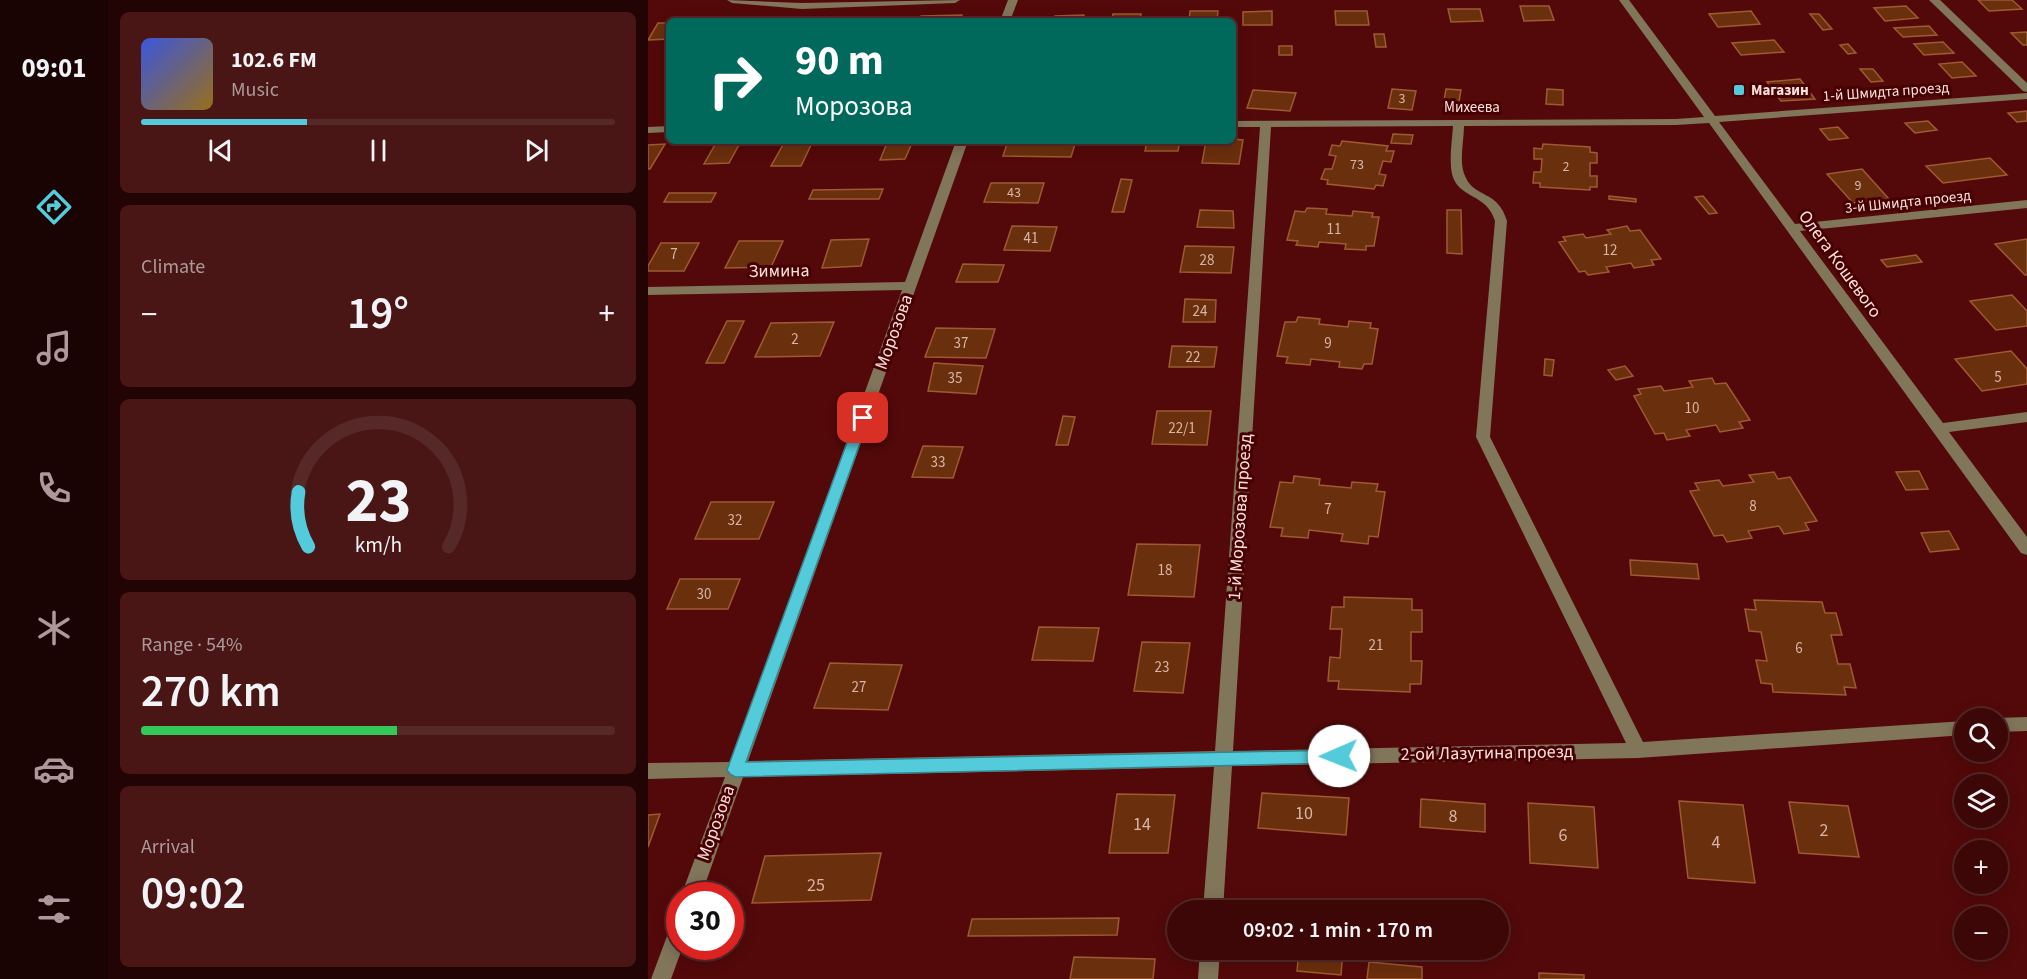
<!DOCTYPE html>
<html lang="en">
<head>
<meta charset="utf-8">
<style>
	body { margin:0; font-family:"Source Sans 3",sans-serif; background:#491515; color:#f1f3f6; height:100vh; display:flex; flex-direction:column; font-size:22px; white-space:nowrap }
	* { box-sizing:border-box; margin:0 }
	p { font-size:20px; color:#ad999b }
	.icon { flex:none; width:33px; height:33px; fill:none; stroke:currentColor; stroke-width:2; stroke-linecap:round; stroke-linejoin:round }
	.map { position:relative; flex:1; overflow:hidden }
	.side { display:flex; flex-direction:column; gap:12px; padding:12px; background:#220404; width:540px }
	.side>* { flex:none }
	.banner { position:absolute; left:18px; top:18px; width:570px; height:126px; border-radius:9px; box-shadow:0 3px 15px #0003,0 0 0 2px #572828; background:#00695c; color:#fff; overflow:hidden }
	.fabs { position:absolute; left:1306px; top:708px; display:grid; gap:12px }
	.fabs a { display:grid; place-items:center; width:54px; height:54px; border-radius:50%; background:#3e0707; box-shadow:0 3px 15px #0003,0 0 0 2px #572828; font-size:30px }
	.speed { position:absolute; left:18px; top:882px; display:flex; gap:12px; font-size:30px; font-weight:700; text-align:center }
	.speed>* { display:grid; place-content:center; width:78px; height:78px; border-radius:50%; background:#3e0707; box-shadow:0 3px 15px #0003,0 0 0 2px #572828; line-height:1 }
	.speed .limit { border:9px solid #d22; background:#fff; color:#111 }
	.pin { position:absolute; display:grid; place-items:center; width:51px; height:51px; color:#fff; margin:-26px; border-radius:12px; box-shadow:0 3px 9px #0006 }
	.me { position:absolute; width:66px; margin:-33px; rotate:269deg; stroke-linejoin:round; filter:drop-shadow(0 0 4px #0008) }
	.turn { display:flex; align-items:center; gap:21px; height:126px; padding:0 30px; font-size:27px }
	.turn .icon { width:78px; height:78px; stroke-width:2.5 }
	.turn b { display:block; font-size:42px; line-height:51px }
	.big { font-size:45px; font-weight:600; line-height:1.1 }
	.side .tile { flex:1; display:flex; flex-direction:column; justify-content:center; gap:9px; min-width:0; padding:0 21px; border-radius:9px; background:#491515 }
	.side .dial { align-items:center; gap:0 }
	.dial svg { height:156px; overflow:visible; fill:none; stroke:#572828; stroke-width:7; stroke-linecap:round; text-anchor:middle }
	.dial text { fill:#f1f3f6; stroke:none }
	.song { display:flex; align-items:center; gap:18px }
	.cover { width:72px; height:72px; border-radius:9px; background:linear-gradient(135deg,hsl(230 70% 55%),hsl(40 70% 35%)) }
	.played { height:6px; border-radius:3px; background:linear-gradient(90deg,#53cbda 35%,#572828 35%) }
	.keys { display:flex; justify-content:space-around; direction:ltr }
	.heat { display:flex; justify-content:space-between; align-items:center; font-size:33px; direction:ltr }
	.charge { height:9px; border-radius:4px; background:linear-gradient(90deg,#34c759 54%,#572828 0) }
	.trip { position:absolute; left:519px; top:900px; width:342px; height:60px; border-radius:30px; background:#3e0707; box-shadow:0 3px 15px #0003,0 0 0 2px #572828; font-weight:600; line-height:60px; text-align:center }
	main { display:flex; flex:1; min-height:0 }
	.dock { display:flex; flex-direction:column; width:108px; justify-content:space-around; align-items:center; background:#190303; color:#ad999b }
	.dock .icon { width:42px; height:42px }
	.dock .active { color:#53cbda }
	.dock b { font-size:27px; color:#f1f3f6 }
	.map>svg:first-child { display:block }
	.building { fill:#6a2f0c; stroke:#9f5934; stroke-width:1.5 }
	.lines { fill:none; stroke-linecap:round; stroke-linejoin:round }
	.minor { fill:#81755a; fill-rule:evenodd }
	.route { fill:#53cbda; stroke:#36848e; stroke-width:1.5 }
	.poi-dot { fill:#53cbda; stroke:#470001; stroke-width:2 }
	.labels { text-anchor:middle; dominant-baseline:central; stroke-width:6; stroke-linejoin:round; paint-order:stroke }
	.far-number-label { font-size:14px; fill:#d8b4a9 }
	.far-poi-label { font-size:15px; font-weight:bold; fill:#fde1dd; stroke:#470001; text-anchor:start }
	.far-street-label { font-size:15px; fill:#fde1dd; stroke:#470001 }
	.number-label { font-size:15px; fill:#d8b4a9 }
	.street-label { font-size:18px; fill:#fde1dd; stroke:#470001 }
	.near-number-label { font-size:18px; fill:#d8b4a9 }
</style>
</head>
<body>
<main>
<nav class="dock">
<b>09:01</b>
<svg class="icon active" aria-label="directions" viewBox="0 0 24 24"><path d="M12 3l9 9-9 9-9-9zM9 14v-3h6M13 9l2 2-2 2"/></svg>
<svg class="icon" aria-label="music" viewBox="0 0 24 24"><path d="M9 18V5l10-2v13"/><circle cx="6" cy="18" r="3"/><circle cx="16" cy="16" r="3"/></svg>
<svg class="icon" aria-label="phone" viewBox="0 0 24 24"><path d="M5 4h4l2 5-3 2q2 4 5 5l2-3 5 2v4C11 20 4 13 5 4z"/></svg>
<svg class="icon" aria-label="climate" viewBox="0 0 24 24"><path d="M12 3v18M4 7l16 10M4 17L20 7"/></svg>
<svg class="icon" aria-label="car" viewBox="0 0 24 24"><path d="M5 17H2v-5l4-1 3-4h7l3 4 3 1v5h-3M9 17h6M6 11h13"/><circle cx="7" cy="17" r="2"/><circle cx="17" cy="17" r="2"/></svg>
<svg class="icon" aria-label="filters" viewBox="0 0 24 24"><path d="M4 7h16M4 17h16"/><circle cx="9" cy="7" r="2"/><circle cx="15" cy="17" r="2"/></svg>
</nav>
<section class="side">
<div class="tile">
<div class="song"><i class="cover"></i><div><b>102.6 FM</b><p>Music</p></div></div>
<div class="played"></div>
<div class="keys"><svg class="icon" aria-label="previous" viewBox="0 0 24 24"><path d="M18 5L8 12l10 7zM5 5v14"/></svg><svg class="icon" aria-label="pause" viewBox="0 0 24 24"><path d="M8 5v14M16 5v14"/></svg><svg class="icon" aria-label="next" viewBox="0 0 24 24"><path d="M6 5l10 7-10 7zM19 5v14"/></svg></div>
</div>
<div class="tile"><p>Climate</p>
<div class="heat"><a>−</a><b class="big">19°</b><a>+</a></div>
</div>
<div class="tile dial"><svg viewBox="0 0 100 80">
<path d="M14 69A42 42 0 1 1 86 69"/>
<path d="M14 69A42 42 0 0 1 9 41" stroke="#53cbda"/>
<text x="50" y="56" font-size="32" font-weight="700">23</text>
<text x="50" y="72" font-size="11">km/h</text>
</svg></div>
<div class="tile"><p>Range · 54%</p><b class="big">270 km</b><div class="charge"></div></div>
<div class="tile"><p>Arrival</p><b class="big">09:02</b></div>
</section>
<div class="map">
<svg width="1379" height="979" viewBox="0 0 1379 979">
	<rect width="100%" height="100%" fill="#530909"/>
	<path class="building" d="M 1330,0 L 1364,0 L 1374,9 L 1341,11 Z
		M 872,6 L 901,6 L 906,20 L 876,21 Z
		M 1258,6 L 1270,18 L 1237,21 L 1226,8 Z
		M 800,9 L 832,9 L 835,21 L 803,22 Z
		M 542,11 L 570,11 L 569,21 L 541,21 Z
		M 624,11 L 624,25 L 595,25 L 595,12 Z
		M 687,11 L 719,11 L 721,25 L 688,25 Z
		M 1103,11 L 1112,24 L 1070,27 L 1061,14 Z
		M 465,14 L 493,14 L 492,21 L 464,21 Z
		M 1162,14 L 1171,14 L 1184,29 L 1175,30 Z
		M 314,15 L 311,21 L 270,21 L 273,16 Z
		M 436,15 L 435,21 L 406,21 L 407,16 Z
		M 10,23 L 21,23 L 21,39 L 0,40 Z
		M 1281,26 L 1289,35 L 1255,37 L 1246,28 Z
		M 1379,32 L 1379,45 L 1375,45 L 1363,33 Z
		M 726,34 L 736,34 L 738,47 L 728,47 Z
		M 1126,40 L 1136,52 L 1093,55 L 1084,43 Z
		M 1295,42 L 1306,53 L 1276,55 L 1266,44 Z
		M 1200,44 L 1208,53 L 1200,54 L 1192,45 Z
		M 631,46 L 644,46 L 644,55 L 631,55 Z
		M 1314,62 L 1328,76 L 1304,78 L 1291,64 Z
		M 1212,69 L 1225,69 L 1235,81 L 1223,82 Z
		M 1152,79 L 1167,99 L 1133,101 L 1119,82 Z
		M 744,89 L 768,91 L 764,110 L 740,108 Z
		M 798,89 L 813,90 L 810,107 L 795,106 Z
		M 899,89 L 915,90 L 915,105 L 898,104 Z
		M 605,90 L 648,93 L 642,111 L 599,108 Z
		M 1379,111 L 1379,121 L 1369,122 L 1360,113 Z
		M 1280,121 L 1289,130 L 1267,133 L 1257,123 Z
		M 1190,127 L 1200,138 L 1181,140 L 1172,129 Z
		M 745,134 L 765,135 L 763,144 L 743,143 Z
		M 585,139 L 595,140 L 591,164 L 554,163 L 558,141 Z
		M 360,141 L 428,141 L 423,157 L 355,156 Z
		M 499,141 L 532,141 L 530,151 L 497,151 Z
		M 694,141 L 740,146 L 738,151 L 746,151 L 743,162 L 735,161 L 731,174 L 738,175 L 735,186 L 728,185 L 726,189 L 679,184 L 680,180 L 673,179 L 677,169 L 684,169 L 688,156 L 681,155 L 684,145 L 692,146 Z
		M 68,143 L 92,143 L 81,163 L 56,164 Z
		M 136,143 L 164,143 L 153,166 L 123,166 Z
		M 239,143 L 264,143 L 257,159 L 232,160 Z
		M 17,144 L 2,169 L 0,169 L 0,145 Z
		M 895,144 L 942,147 L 942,152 L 949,153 L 949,163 L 942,163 L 942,176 L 949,176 L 949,187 L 942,187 L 942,190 L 892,187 L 892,183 L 885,183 L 886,172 L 893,172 L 894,159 L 886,159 L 886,148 L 894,149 Z
		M 1342,158 L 1359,175 L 1295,183 L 1278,166 Z
		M 1214,169 L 1241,199 L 1205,203 L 1179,174 Z
		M 473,179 L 484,180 L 476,212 L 464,212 Z
		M 343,183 L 396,183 L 390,203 L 336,202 Z
		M 235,189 L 231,199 L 161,199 L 165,190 Z
		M 21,193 L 68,193 L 63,202 L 16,202 Z
		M 961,196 L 988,199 L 988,202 L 961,199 Z
		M 1055,196 L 1069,213 L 1061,214 L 1047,197 Z
		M 659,208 L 679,209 L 678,214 L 704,216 L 705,211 L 725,213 L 724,217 L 731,217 L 726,246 L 718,246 L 718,250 L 697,249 L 698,244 L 671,242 L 670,247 L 648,245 L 650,241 L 639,240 L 647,211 L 657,212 Z
		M 552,210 L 585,211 L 586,228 L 549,227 Z
		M 799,210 L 813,210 L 814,254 L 799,253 Z
		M 364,226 L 409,227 L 402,251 L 356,250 Z
		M 979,226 L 982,231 L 992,230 L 1013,259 L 1003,260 L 1006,265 L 986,268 L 983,263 L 958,267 L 961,272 L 940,275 L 937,271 L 931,272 L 911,242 L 918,241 L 915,237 L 935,234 L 938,238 L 963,234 L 959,230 Z
		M 221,239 L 213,266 L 174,268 L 183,240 Z
		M 1379,239 L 1379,275 L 1377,275 L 1347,244 Z
		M 91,241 L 135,241 L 123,267 L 77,268 Z
		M 13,243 L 51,243 L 36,271 L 0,271 L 0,266 Z
		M 537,246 L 586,247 L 583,273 L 532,272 Z
		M 1268,255 L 1274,262 L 1239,267 L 1233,260 Z
		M 315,264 L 356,265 L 350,282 L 308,282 Z
		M 1364,295 L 1379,311 L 1379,326 L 1348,330 L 1322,301 Z
		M 537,299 L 568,300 L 567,322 L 535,322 Z
		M 650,317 L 672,319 L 671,324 L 700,327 L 701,321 L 723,323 L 722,328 L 730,329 L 724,364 L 716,364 L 714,369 L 691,367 L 692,362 L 663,359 L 662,365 L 638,363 L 640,357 L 629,356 L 637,322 L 648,322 Z
		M 79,321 L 96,321 L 76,363 L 58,363 Z
		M 186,322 L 172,356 L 107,357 L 123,323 Z
		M 288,328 L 347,329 L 338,358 L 277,357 Z
		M 524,346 L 569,347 L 566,367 L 521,367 Z
		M 1363,351 L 1379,369 L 1379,384 L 1334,391 L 1307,359 Z
		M 897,359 L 906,360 L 904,376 L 896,375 Z
		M 286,363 L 335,366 L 328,394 L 280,391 Z
		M 977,366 L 985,376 L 968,380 L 960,370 Z
		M 1064,378 L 1067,384 L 1078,383 L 1102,420 L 1091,422 L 1095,428 L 1072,432 L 1068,425 L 1038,430 L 1042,436 L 1019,440 L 1016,433 L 1007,434 L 986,396 L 993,394 L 990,389 L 1013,386 L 1016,391 L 1045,387 L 1041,381 Z
		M 509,411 L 563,411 L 559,445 L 504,444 Z
		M 415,416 L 427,417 L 420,445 L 408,445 Z
		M 275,446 L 315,447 L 305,478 L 264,477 Z
		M 1271,471 L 1280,489 L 1258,490 L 1248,472 Z
		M 1126,472 L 1130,479 L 1142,477 L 1169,521 L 1157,523 L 1161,530 L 1136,534 L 1131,526 L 1100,531 L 1104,538 L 1079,542 L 1075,535 L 1066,536 L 1042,491 L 1051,490 L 1047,483 L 1071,480 L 1075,486 L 1106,482 L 1101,475 Z
		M 646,476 L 672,479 L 671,485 L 703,488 L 704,482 L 730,484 L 728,491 L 737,492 L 730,537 L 721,536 L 720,544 L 693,541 L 695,534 L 661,530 L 660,538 L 633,536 L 635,528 L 622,527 L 632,482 L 645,483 Z
		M 63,502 L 126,502 L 111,539 L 47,539 Z
		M 1301,531 L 1311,549 L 1282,552 L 1273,533 Z
		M 489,544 L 552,545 L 546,597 L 480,595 Z
		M 982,560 L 1049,564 L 1051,579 L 983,575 Z
		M 32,579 L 92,579 L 80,609 L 19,609 Z
		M 696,597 L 764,599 L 764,610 L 774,610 L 774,632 L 763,632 L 763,661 L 774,661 L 773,684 L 762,684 L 762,692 L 690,689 L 691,681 L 680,681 L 682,657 L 692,658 L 694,629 L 682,629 L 684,607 L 696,607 Z
		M 1106,600 L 1174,602 L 1177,613 L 1188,613 L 1194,635 L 1183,635 L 1190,664 L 1202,664 L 1208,688 L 1196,687 L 1198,695 L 1125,692 L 1124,684 L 1113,683 L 1108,660 L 1119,661 L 1113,632 L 1101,631 L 1097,609 L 1108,610 Z
		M 391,627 L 451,628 L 445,661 L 384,660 Z
		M 494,642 L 542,643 L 535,693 L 486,691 Z
		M 182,663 L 254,665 L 240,710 L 166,708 Z
		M 614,793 L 701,798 L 698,835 L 610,828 Z
		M 469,794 L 527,795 L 520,853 L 461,853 Z
		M 773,799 L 837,804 L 837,832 L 772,827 Z
		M 1031,801 L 1095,805 L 1107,883 L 1040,878 Z
		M 1141,802 L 1200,806 L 1211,857 L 1151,853 Z
		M 880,803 L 946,807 L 950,868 L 882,863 Z
		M 12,814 L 0,847 L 0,815 Z
		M 233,853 L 223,900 L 104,903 L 117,856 Z
		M 656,899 L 699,902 L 698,910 L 655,910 Z
		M 471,918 L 469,935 L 320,936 L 324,919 Z
		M 651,950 L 695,950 L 693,975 L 649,971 Z
		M 426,957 L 507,959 L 505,979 L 422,979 Z
		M 721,962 L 774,967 L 774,979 L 719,979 Z
		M 891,973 L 936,975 L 936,979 L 891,979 Z"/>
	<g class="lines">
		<path class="minor" d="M 79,0 L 154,3 L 312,0 L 307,3 L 154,9 L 84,3 Z
			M 360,0 L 370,0 L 362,21 L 352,21 Z
			M 971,0 L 981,0 L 1067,116 L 1379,93 L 1379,99 L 1071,122 L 1147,224 L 1379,200 L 1379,208 L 1152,231 L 1295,423 L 1379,412 L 1379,422 L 1301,432 L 1379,537 L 1379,555 L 1373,553 L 1061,123 L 1028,125 L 816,126 C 816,142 810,164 818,178 C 827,198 850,190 859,221 L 842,437 L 995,742 L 1317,721 L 1317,735 L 990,758 L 584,766 L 575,910 L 555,910 L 566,767 L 95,777 L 53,896 L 33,896 L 77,777 L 0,779 L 0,763 L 82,762 L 254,290 L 0,295 L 0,287 L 257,282 L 308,141 L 320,141 L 100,761 L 567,751 L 612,127 L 585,127 L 585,121 L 1028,119 L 1056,117 ZM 805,126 C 804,141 801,159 804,174 C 810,199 839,193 847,221 L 828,437 L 978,743 L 585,751 L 623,127 Z
			M 1281,0 L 1292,0 L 1379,83 L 1379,92 L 1375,91 Z
			M 21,126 L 21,132 L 0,133 L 0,127 Z
			M 1379,717 L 1379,731 L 1350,732 L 1350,718 L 1348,718 Z
			M 32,918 L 32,946 L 35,946 L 23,979 L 3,979 L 25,920 Z
			M 552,950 L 572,950 L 570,979 L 550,979 Z"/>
	</g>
	<path class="route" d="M 215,414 L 221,418 L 98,762 L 691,750 L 697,752 L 699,756 L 697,761 L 691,763 L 87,777 L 82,774 L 79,770 L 208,418 Z"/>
	<rect class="poi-dot" x="1085" y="84" width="12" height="12" rx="3"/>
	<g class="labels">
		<g class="far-number-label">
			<text x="754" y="99">3</text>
			<text x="709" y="165">73</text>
			<text x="918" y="167">2</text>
			<text x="1210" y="186">9</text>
			<text x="366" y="193">43</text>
		</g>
		<g class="far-poi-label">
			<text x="1103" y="90">Магазин</text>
		</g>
		<g class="far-street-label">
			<text transform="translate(1238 92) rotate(-4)">1-й Шмидта проезд</text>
			<text x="824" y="107">Михеева</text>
			<text transform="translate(1260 202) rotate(-6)">3-й Шмидта проезд</text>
		</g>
		<g class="number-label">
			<text x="686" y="229">11</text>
			<text x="383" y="238">41</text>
			<text x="962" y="250">12</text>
			<text x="26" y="254">7</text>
			<text x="559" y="260">28</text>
			<text x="552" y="311">24</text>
			<text x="147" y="339">2</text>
			<text x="313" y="343">37</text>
			<text x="680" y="343">9</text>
			<text x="545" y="357">22</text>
			<text x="1350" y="377">5</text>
			<text x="307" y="378">35</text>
			<text x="1044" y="408">10</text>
			<text x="534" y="428">22/1</text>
			<text x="290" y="462">33</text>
			<text x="1105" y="506">8</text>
			<text x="680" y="509">7</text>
			<text x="87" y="520">32</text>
			<text x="517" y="570">18</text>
			<text x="56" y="594">30</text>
			<text x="728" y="645">21</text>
			<text x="1151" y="648">6</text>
			<text x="514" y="667">23</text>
			<text x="211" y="687">27</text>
		</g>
		<g class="street-label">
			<text transform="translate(1192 264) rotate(54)">Олега Кошевого</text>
			<text transform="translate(131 271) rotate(-1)">Зимина</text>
			<text transform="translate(246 332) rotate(-70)">Морозова</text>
			<text transform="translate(592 517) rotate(-86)">1-й Морозова проезд</text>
			<text transform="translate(839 753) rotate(-1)">2-ой Лазутина проезд</text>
			<text transform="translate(68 823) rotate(-70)">Морозова</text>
		</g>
		<g class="near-number-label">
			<text x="656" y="813">10</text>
			<text x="805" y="816">8</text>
			<text x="494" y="824">14</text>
			<text x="1176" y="830">2</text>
			<text x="915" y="835">6</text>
			<text x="1068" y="842">4</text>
			<text x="168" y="885">25</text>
		</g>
	</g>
</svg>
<div class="fabs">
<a><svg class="icon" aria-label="search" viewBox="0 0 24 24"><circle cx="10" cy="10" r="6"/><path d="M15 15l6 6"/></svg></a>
<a><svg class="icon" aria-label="layers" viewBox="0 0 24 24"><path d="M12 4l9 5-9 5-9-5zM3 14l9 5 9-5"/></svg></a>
<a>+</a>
<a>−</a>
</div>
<div class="speed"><div class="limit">30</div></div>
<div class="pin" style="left:215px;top:418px;background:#d93025"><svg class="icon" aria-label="arrive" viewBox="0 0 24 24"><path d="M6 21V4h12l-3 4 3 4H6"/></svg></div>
<svg class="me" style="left:691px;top:756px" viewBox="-20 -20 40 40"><circle r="19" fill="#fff"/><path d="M0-13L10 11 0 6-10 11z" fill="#53cbda"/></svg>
<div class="trip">09:02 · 1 min · 170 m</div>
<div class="banner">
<div class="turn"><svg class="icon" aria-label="right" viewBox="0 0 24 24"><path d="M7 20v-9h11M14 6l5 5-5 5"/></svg><div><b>90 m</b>Морозова</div></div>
</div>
</div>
</main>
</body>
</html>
